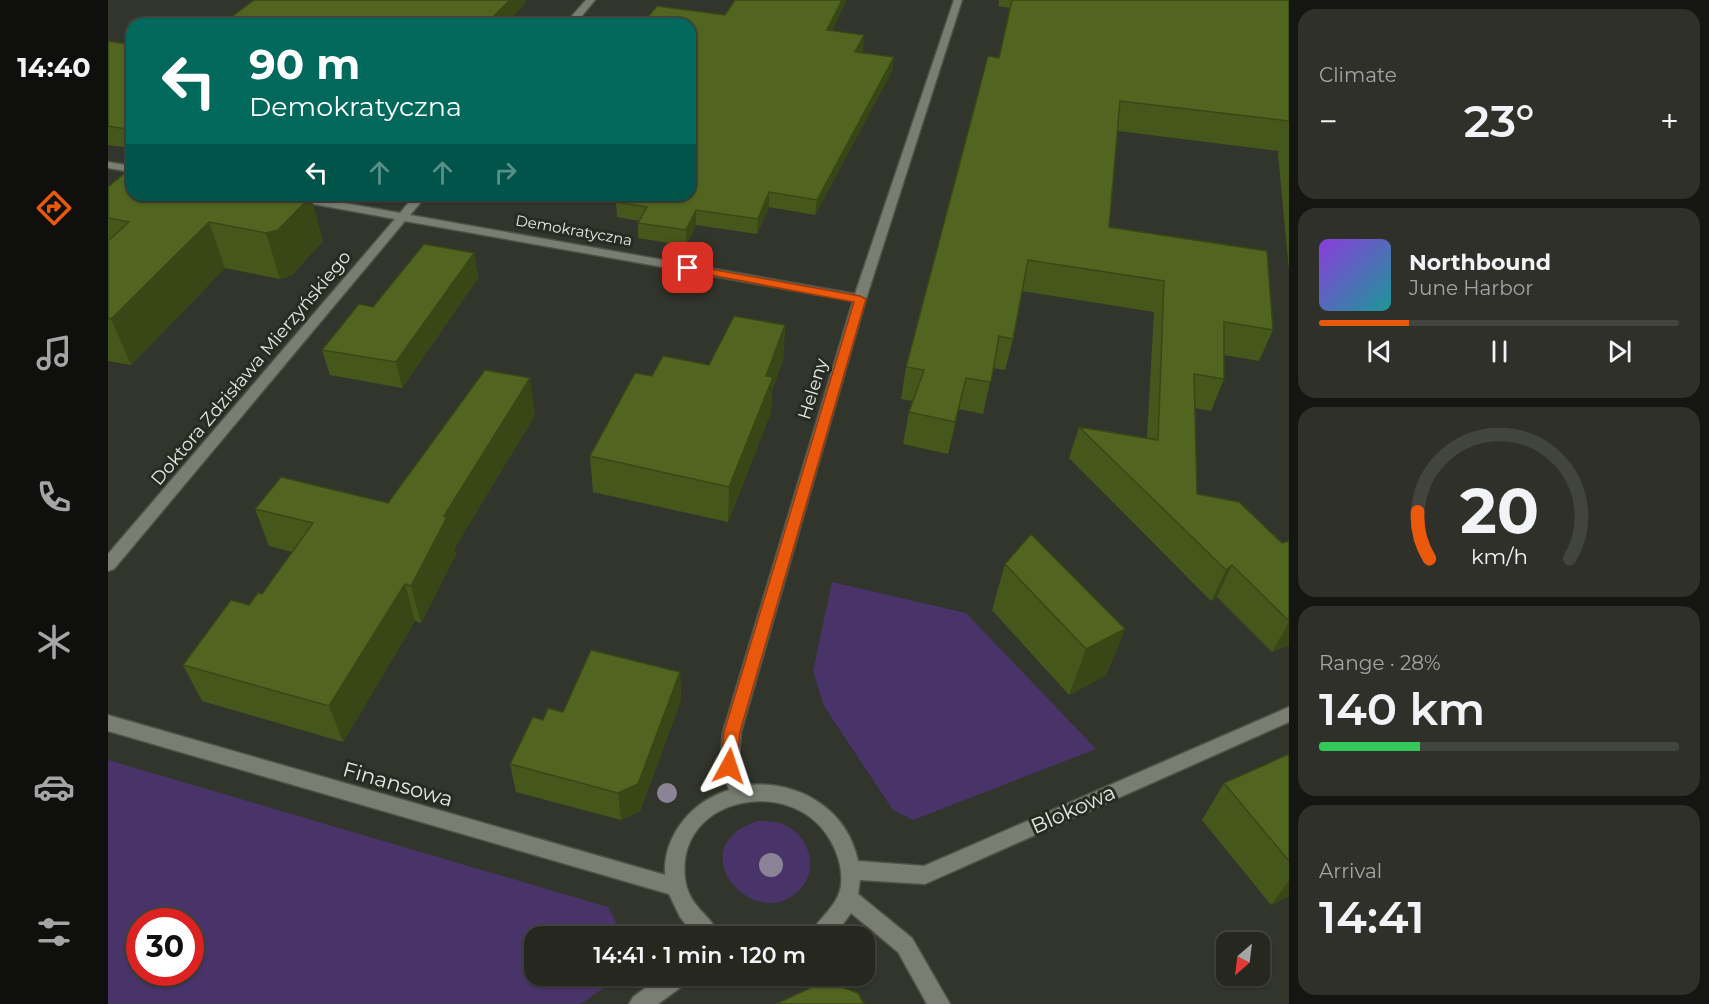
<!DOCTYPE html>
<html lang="en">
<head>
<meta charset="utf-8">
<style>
	body { margin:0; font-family:Montserrat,sans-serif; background:#2e3029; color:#f1f3f6; height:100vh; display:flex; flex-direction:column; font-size:22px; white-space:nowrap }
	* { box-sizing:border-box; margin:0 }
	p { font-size:20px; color:#a4a6a5 }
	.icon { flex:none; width:33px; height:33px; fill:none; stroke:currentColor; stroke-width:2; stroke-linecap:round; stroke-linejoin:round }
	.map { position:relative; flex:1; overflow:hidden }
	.side { display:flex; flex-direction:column; gap:9px; padding:9px; background:#151612; width:420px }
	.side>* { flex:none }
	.banner { position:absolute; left:18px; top:18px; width:570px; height:183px; border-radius:18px; box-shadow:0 2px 4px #0004,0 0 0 2px #42443e; background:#00695c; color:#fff; overflow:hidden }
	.needle { width:39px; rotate:208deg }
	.controls { position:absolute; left:1108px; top:932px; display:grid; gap:12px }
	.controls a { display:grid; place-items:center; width:54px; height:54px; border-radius:12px; background:#262820; box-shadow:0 2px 4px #0004,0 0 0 2px #42443e; font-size:30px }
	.speed { position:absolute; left:18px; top:908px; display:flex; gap:12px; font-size:30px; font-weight:700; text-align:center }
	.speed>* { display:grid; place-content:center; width:78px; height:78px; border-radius:50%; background:#262820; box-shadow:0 2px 4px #0004,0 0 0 2px #42443e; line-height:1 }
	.speed .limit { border:9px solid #d22; background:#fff; color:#111 }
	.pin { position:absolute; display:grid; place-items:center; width:51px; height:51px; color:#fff; margin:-26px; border-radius:12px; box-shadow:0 3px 9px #0006 }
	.me { position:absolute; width:66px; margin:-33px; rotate:5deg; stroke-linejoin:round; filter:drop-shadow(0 0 4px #0008) }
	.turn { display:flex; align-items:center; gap:21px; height:126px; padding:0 24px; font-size:27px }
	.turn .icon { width:78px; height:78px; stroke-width:2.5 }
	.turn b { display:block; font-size:42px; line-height:51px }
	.lanes { display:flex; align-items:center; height:57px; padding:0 24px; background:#0003; justify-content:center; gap:30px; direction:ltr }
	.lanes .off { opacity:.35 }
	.big { font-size:45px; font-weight:600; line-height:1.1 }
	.side .card { flex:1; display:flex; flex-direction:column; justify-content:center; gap:9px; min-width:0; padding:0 21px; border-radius:18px; background:#2e3029 }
	.side .dial { align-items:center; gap:0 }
	.dial svg { height:156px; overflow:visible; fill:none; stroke:#42443e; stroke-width:7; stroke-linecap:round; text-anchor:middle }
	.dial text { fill:#f1f3f6; stroke:none }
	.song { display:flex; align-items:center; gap:18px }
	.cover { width:72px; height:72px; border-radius:9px; background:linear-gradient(135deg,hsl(270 70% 55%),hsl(180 70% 35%)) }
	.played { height:6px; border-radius:3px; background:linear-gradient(90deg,#ea580c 25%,#42443e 25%) }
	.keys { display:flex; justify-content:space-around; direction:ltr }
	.heat { display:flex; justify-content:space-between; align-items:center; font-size:33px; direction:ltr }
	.charge { height:9px; border-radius:4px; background:linear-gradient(90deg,#34c759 28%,#42443e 0) }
	.trip { position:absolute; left:416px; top:926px; width:351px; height:60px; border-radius:18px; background:#262820; box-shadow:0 2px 4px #0004,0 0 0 2px #42443e; font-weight:600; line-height:60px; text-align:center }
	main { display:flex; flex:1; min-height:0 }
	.dock { display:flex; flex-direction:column; width:108px; justify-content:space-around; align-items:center; background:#0f100d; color:#a4a6a5 }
	.dock .icon { width:42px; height:42px }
	.dock .selected { color:#ea580c }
	.dock b { font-size:27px; color:#f1f3f6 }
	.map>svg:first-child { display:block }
	.green { fill:#483468; fill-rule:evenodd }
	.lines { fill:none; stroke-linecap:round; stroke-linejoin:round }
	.minor-casing { stroke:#4f5249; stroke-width:3 }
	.minor { fill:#7a7e72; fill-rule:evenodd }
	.tree { fill:#8b8497 }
	.wall { fill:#46571c }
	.shaded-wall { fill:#394717 }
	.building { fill:#516521; stroke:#394717; stroke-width:1.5 }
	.route { fill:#ea580c; stroke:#983908; stroke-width:1.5 }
	.labels { text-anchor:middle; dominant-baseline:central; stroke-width:6; stroke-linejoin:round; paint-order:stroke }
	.far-street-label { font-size:15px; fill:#e6e9e2; stroke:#282b21 }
	.street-label { font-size:18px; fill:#e6e9e2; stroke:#282b21 }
	.near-street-label { font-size:21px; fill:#e6e9e2; stroke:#282b21 }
</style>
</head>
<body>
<main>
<nav class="dock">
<b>14:40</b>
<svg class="icon selected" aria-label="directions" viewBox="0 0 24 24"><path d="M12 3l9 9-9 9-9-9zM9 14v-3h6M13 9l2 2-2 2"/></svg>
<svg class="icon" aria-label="music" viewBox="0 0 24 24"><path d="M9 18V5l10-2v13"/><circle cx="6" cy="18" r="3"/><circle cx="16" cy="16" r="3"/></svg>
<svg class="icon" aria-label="phone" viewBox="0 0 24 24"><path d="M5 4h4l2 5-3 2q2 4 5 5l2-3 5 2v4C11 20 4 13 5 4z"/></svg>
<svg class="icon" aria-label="climate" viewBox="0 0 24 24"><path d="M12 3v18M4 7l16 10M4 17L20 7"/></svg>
<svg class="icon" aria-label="car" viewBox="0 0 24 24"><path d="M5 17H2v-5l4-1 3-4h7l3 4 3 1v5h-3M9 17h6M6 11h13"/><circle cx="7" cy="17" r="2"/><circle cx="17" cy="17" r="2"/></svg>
<svg class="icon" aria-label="filters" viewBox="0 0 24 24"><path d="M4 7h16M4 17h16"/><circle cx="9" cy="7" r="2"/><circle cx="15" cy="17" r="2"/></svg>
</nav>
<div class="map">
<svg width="1181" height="1004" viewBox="0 0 1181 1004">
	<rect width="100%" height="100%" fill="#32352b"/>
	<path class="green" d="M 724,582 L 858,613 L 988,749 L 805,820 L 785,810 L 716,706 L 705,671 Z
		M 0,760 L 500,907 L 515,936 L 426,936 L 426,975 L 502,975 L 497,987 L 473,1004 L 0,1004 ZM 32,921 L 82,921 L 82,972 L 32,972 Z
		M 650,821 C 660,821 669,821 677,825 C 700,836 711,866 694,887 C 650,940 567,847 650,821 Z"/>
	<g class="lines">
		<g class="minor-casing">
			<path id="minor" d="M 478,0 L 487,0 L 467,24 L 457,24 Z
				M 846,0 L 854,0 L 758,299 L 633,732 L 630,766 L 638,785 C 690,780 739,808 750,861 L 816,866 L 1181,707 L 1181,722 L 817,884 L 752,880 L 750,894 L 804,938 L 842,1004 L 819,1004 L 790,952 L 743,913 L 726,936 L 702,936 C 710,917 729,908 733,886 C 735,870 730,853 721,838 C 682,774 567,797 577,879 C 581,908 603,914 612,936 L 587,936 L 572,917 L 561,894 L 0,731 L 0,715 L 557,875 C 555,835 584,801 621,790 L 612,766 L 615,732 L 745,301 L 297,221 L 6,569 L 0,571 L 0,554 L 287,219 L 173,198 L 167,195 L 192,195 L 292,213 L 307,195 L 319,195 L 302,215 L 747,294 Z
				M 0,162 L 24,166 L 24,172 L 0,168 Z
				M 555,975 L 583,975 L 580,982 L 550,1004 L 521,1004 L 525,997 Z"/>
		</g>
		<use href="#minor" class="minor"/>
	</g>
	<g class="tree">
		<circle cx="559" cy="793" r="10"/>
		<circle cx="663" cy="865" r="12"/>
	</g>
	<path class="wall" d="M 891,0 L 1181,0 L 1181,270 L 1170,154 L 1171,151 L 1010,131 L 1001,227 L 1165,330 L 1151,361 L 1116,355 L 1116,379 L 1103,411 L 1087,408 L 1089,494 L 1174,543 L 1181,541 L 1181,645 L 1164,652 L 1109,597 L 1103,601 L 961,458 L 971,427 L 1039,438 L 1046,312 L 914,291 L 905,339 L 897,370 L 885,368 L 875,414 L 851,409 L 840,454 L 795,444 L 801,412 L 805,401 L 793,399 L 798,367 L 891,58 L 902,8 L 890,6 Z
		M 725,30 L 755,49 L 753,53 L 784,71 L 707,215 L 661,207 L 649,234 L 588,225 L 578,246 L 530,238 L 530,223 L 531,221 L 509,217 L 508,202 Z
		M 0,41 L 24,45 L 24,148 L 0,145 Z
		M 0,187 L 215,241 L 184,275 L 172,279 L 117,268 L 23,365 L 0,361 Z
		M 366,253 L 370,278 L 294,388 L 222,375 L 214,350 L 265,307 Z
		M 677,325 L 675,360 L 664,390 L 663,412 L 620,522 L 485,492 L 482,456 L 544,376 L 601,365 Z
		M 427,415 L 346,549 L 348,554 L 313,623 L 307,621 L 235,742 L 94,701 L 75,665 L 141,605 L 154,594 L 184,552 L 161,546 L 147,509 L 280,503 Z
		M 897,564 L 1017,629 L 998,675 L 961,695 L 884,610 Z
		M 572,672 L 573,700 L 532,811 L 513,820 L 408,792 L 402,764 L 435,720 L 455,712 Z
		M 1181,754 L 1181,896 L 1163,905 L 1094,820 L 1116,783 Z"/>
	<path class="shaded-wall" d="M 402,0 L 418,0 L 418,3 L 398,24 L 378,24 Z
		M 734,0 L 739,0 L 718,44 L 719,30 Z
		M 756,35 L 755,49 L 745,66 L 747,52 Z
		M 786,57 L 784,71 L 707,215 L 709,200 Z
		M 661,192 L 661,207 L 649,234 L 650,219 Z
		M 203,196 L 215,241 L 184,275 L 172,279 L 158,233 Z
		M 588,210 L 588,225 L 578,246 L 578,230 Z
		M 101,222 L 117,268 L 23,365 L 3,319 Z
		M 366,253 L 370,278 L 294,388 L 288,362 Z
		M 677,325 L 675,360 L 664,390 L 663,412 L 620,522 L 621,487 L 658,376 Z
		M 422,378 L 427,415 L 346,549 L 348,554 L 313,623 L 303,586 L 336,516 Z
		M 858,378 L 851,409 L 840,454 L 847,422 Z
		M 1124,565 L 1109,597 L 1103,601 L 1118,570 Z
		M 297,584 L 307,621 L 235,742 L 221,706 Z
		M 1181,622 L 1181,645 L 1164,652 Z
		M 1017,629 L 998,675 L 961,695 L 978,649 Z
		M 572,672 L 573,700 L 532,811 L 513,820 L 510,793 Z
		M 1181,881 L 1181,896 L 1163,905 Z"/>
	<path class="building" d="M 146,0 L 402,0 L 378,24 L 114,24 Z
		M 627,0 L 734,0 L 719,30 L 756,35 L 747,52 L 786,57 L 709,200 L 661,192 L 650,219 L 588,210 L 578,230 L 530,223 L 539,207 L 508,202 L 512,195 L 582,195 L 582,24 L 534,24 L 549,6 L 617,15 Z
		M 904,0 L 1181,0 L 1181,121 L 1012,101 L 1001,227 L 1159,251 L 1165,330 L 1116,322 L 1116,379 L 1086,374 L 1089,494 L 1131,502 L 1174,543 L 1181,541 L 1181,621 L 1124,565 L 1118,570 L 971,427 L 1050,440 L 1056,281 L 920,260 L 905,339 L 891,336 L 883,382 L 858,378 L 847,422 L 801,412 L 816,370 L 798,367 L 880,56 L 891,58 Z
		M 0,41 L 24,45 L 24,130 L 0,126 Z
		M 18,172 L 24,173 L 24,195 L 195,195 L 203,196 L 170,230 L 158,233 L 101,222 L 3,319 L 0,318 L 0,241 L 21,222 L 0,218 L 0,187 Z
		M 316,244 L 366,253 L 288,362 L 214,350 L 251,304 L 265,307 Z
		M 626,316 L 677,325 L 658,376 L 665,377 L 621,487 L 482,456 L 527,373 L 544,376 L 555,356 L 601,365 Z
		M 377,370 L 422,378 L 336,516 L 339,517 L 303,586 L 297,584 L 221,706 L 75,665 L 123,600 L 141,605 L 150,593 L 154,594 L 205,523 L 147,509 L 173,477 L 280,503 Z
		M 923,534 L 1017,629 L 978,649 L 897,564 Z
		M 483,650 L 572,672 L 530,784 L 510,793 L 402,764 L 425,717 L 435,720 L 440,708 L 455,712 Z
		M 1181,754 L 1181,861 L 1116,783 Z
		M 717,981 L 750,993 L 756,1004 L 668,1004 Z"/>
	<path class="route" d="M 580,265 L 752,296 L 758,299 L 632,732 L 629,766 L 627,772 L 621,774 L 615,772 L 613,766 L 616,732 L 746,302 L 576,270 L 576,266 Z"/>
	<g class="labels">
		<g class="far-street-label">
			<text transform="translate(466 230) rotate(10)">Demokratyczna</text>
		</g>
		<g class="street-label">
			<text transform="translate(143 368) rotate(-50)">Doktora Zdzisława Mierzyńskiego</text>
			<text transform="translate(705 389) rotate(-73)">Heleny</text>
		</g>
		<g class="near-street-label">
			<text transform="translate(290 784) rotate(16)">Finansowa</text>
			<text transform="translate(965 809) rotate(-24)">Blokowa</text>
		</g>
	</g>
</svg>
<div class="controls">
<a><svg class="needle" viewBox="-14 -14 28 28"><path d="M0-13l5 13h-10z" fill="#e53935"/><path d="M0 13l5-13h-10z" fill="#a4a6a5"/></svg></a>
</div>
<div class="speed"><div class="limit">30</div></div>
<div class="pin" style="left:580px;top:268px;background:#d93025"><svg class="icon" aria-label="arrive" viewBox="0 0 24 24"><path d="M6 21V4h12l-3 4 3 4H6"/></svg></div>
<svg class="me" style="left:621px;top:766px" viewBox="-20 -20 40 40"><path d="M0-17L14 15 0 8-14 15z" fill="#ea580c" stroke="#fff" stroke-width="4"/></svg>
<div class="trip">14:41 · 1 min · 120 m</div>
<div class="banner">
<div class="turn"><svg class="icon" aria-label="left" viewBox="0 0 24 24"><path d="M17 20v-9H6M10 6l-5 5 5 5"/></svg><div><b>90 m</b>Demokratyczna</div></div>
<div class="lanes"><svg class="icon" aria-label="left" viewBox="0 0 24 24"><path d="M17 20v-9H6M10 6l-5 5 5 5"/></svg><svg class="icon off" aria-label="ahead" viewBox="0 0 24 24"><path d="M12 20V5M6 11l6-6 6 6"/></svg><svg class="icon off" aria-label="ahead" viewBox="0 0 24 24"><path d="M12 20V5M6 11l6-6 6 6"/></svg><svg class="icon off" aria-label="right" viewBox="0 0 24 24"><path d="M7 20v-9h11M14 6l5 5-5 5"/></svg></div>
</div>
</div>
<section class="side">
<div class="card"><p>Climate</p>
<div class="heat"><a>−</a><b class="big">23°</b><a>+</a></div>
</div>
<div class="card">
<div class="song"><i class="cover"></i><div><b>Northbound</b><p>June Harbor</p></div></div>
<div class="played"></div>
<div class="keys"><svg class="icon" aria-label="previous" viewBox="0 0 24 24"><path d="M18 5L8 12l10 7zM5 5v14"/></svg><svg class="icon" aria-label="pause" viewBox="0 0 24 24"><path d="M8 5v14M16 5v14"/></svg><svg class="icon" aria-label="next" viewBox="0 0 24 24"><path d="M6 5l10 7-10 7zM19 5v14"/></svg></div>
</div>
<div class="card dial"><svg viewBox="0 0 100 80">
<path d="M14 69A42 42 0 1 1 86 69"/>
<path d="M14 69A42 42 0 0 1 8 45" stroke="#ea580c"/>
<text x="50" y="56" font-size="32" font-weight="700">20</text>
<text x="50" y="72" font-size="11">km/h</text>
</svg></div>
<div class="card"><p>Range · 28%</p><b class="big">140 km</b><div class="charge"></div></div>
<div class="card"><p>Arrival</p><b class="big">14:41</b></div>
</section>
</main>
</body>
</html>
